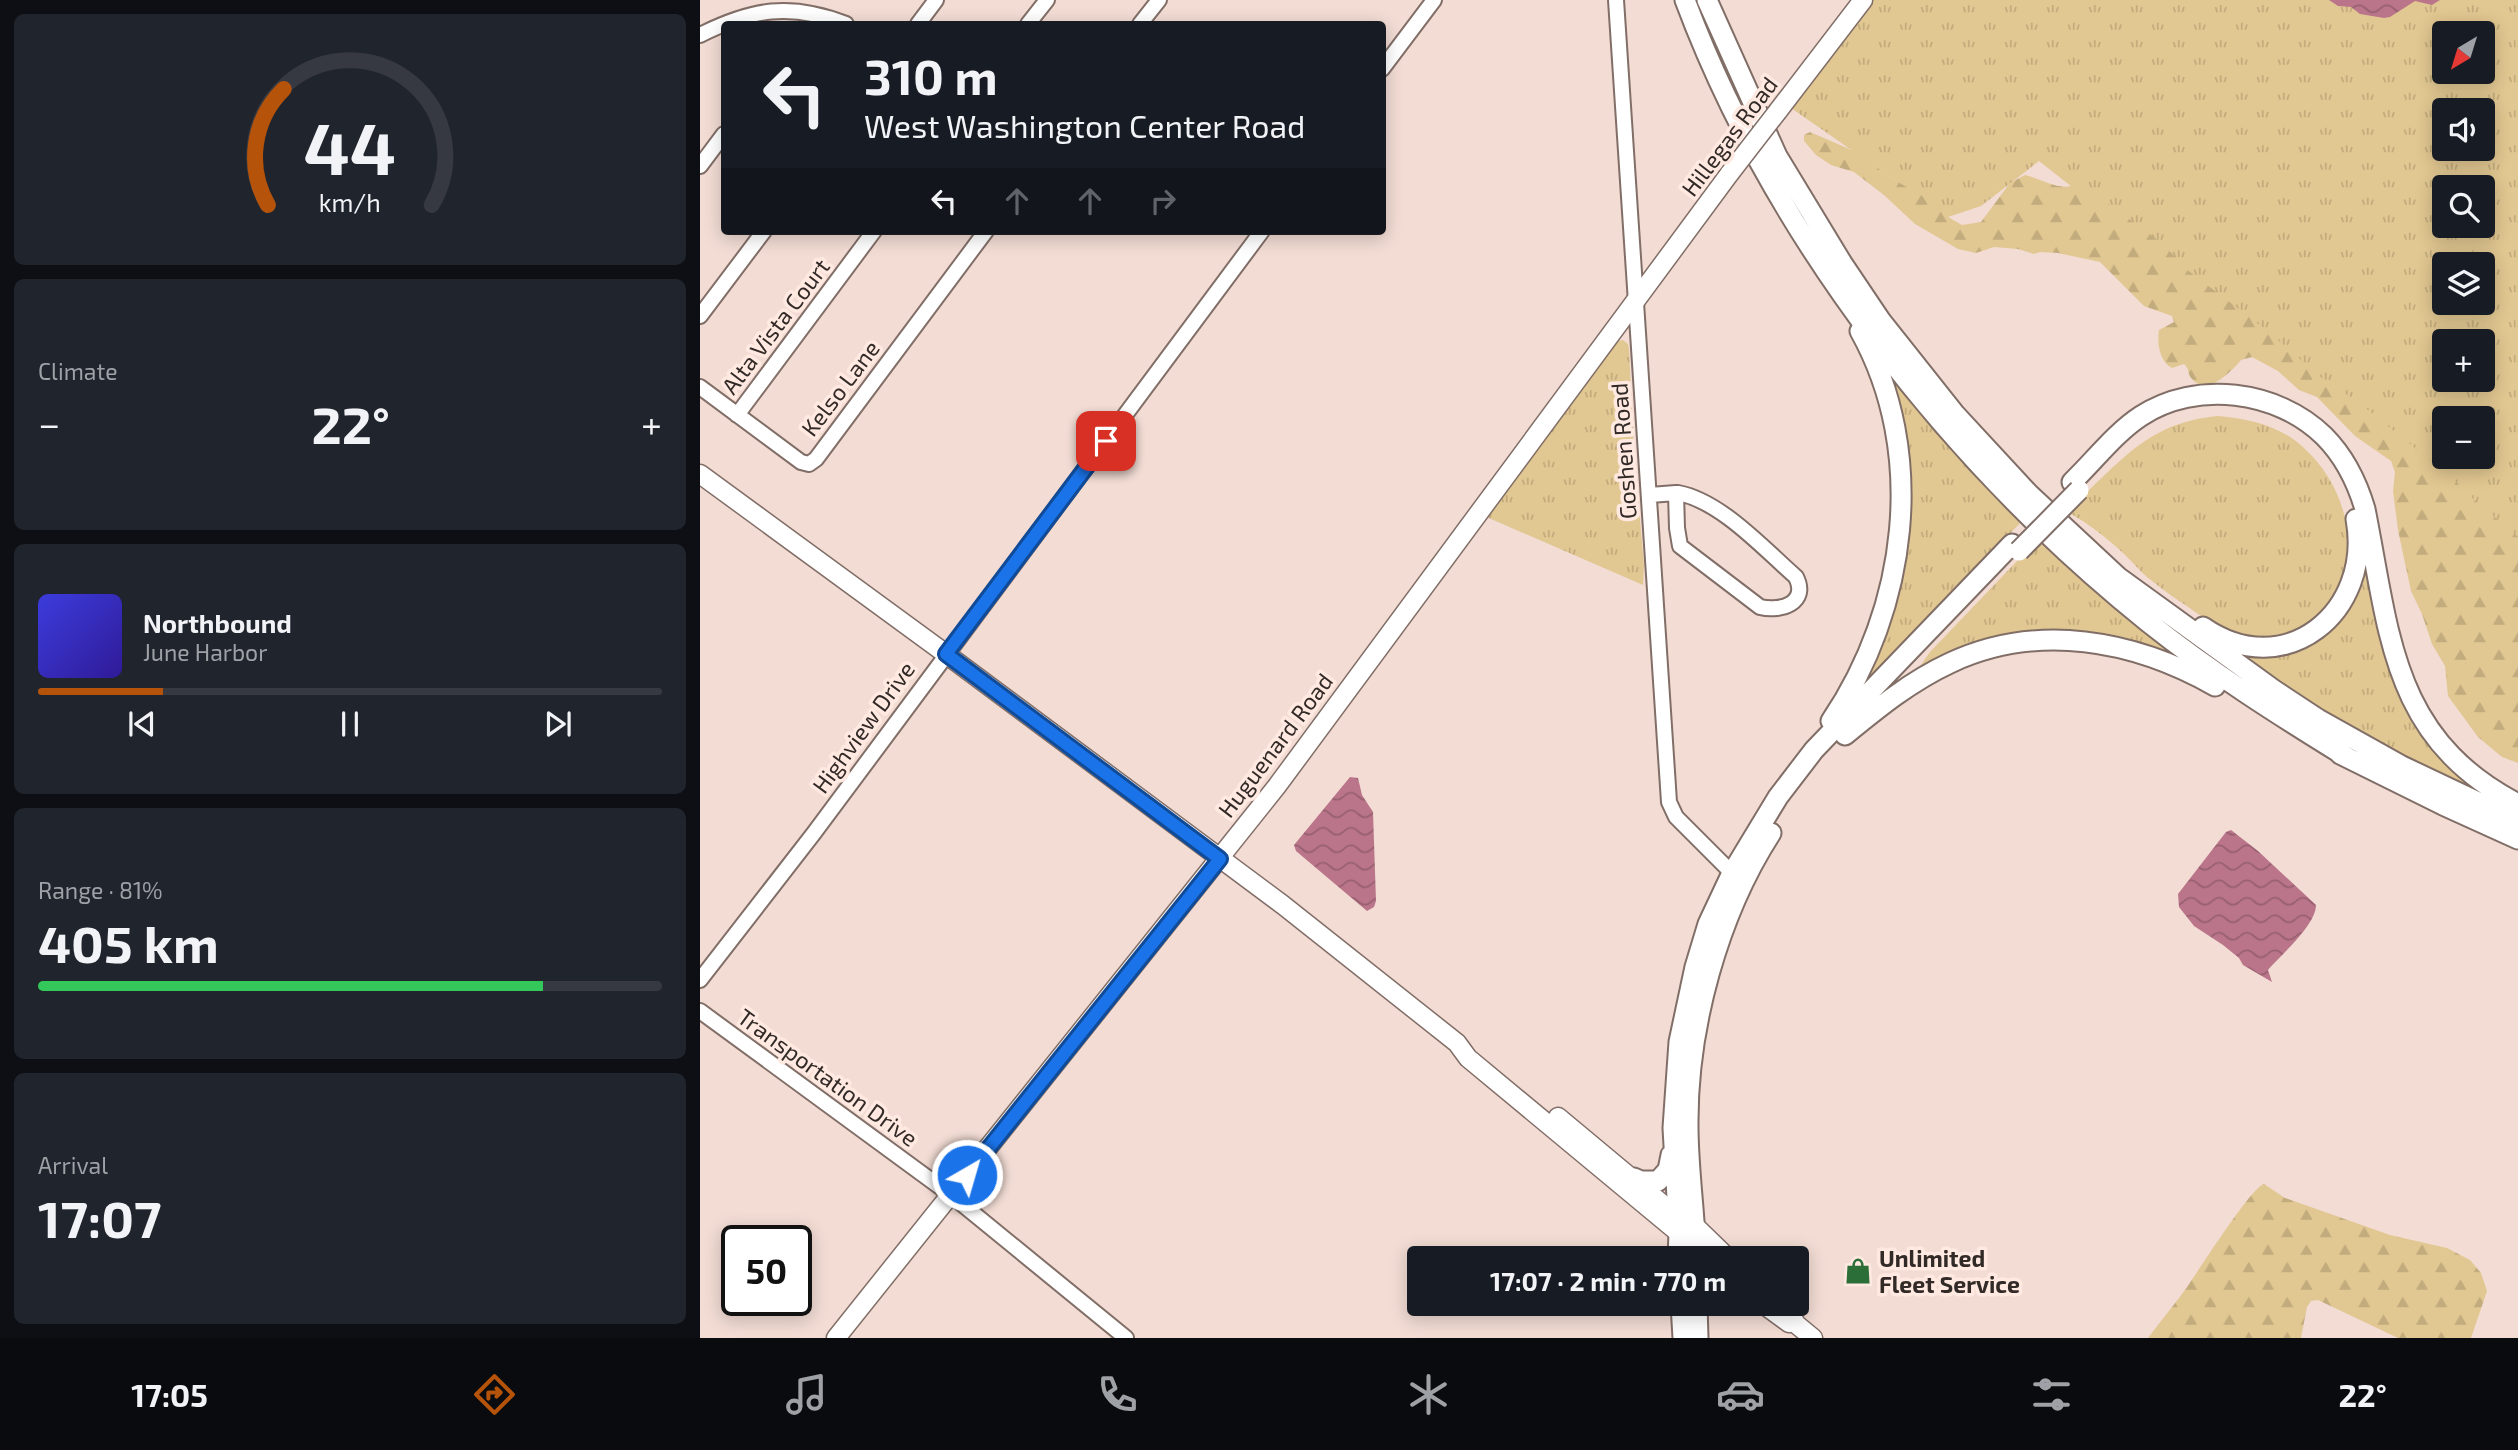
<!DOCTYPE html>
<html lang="en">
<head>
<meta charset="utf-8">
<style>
	body { margin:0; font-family:"Exo 2",sans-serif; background:#20242c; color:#f1f3f6; height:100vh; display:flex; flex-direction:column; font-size:26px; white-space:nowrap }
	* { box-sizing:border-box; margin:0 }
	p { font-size:23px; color:#9ea1a6 }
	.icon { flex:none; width:38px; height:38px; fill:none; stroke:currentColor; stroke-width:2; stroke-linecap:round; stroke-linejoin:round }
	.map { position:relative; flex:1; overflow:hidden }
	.drawer { display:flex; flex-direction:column; gap:14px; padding:14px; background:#0d0f14; width:700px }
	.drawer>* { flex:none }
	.banner { position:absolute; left:21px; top:21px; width:665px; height:214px; border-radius:7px; box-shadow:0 4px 18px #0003; background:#171b24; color:#f1f3f6; overflow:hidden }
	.needle { width:46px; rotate:218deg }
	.tools { position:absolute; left:1732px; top:21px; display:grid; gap:14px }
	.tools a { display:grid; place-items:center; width:63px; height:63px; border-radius:7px; background:#171b24; box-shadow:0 4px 18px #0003; font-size:35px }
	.speed { position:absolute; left:21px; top:1225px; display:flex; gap:14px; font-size:35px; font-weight:700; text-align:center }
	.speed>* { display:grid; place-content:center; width:91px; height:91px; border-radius:50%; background:#171b24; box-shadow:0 4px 18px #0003; line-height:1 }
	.speed .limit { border:4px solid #111; border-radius:10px; background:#fff; color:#111 }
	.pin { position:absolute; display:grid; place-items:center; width:60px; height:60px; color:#fff; margin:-30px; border-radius:14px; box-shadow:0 4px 10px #0006 }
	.me { position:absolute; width:77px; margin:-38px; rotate:38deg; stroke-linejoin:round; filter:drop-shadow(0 0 5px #0008) }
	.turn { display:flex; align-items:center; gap:24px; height:147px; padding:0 28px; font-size:32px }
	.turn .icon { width:91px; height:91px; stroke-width:2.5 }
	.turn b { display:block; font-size:49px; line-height:60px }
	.lanes { display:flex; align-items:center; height:66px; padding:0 28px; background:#0003; justify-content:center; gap:35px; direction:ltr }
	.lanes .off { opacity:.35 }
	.big { font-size:52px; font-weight:700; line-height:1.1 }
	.drawer .card { flex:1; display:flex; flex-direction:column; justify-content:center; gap:10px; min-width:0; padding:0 24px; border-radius:10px; background:#20242c }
	.drawer .dial { align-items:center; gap:0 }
	.dial svg { height:182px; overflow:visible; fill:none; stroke:#363941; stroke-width:7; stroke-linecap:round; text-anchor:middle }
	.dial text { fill:#f1f3f6; stroke:none }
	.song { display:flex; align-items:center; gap:21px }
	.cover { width:84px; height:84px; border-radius:10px; background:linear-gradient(135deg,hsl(240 70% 55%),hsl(250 70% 35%)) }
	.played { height:7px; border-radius:4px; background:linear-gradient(90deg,#b45309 20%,#363941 20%) }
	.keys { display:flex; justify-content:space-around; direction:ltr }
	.heat { display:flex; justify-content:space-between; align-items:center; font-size:38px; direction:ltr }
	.charge { height:10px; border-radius:5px; background:linear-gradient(90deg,#34c759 81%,#363941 0) }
	.trip { position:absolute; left:707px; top:1246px; width:402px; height:70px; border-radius:7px; background:#171b24; box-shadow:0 4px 18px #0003; font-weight:700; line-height:70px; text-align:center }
	.tab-bar { display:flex; height:112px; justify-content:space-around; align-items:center; background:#090b0e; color:#9ea1a6 }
	.tab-bar .icon { width:49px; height:49px }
	.tab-bar .selected { color:#b45309 }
	.tab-bar b { font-size:32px; color:#f1f3f6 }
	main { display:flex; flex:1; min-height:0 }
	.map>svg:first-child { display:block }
	.grass { fill:url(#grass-tufts); fill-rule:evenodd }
	.forest { fill:url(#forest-firs) }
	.water { fill:url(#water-waves) }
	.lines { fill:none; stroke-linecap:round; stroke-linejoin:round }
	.minor-casing { stroke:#816e67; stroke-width:18 }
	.major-casing { stroke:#816e67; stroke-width:21 }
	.highway-casing { stroke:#816e67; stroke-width:23 }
	.minor { stroke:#fff; stroke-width:14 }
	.major { stroke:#fff; stroke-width:18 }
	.highway { stroke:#fff; stroke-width:19 }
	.major-bridge-casing { stroke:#816e67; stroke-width:21; stroke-linecap:butt }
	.highway-bridge-casing { stroke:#816e67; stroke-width:23; stroke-linecap:butt }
	.major-bridge { stroke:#fff; stroke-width:18 }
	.highway-bridge { stroke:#fff; stroke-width:19 }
	.route-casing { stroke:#114b97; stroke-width:18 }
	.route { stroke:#1a73e8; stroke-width:12 }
	.labels { text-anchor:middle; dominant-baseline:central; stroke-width:7; stroke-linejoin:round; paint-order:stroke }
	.street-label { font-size:23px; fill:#322a27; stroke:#ffe9e1 }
	.poi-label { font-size:23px; font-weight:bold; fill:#322a27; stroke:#ffe9e1; text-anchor:start }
</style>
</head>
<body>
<main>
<section class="drawer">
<div class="card dial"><svg viewBox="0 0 100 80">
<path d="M14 69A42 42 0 1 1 86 69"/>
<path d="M14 69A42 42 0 0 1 21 18" stroke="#b45309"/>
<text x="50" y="56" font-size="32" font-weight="700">44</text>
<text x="50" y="72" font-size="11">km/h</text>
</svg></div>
<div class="card"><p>Climate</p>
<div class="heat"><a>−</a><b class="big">22°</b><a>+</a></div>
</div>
<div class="card">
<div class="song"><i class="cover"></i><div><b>Northbound</b><p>June Harbor</p></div></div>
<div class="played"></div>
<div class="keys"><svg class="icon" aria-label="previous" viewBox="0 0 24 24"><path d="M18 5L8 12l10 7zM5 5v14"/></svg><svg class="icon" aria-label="pause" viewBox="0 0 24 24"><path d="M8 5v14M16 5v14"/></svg><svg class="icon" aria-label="next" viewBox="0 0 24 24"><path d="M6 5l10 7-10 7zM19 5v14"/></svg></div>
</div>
<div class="card"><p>Range · 81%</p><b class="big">405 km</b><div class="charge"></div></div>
<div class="card"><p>Arrival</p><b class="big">17:07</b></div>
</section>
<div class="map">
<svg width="1818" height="1338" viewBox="0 0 1818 1338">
	<defs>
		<pattern id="grass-tufts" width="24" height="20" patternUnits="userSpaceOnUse" patternTransform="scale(1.75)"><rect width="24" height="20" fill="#e1c791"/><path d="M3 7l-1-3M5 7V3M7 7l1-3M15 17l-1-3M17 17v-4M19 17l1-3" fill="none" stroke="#c2ab7d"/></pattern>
		<pattern id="forest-firs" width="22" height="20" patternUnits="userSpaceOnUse" patternTransform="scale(1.75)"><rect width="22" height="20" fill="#e1c791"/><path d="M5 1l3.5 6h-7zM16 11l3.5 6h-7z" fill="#c2ab7d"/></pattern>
		<pattern id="water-waves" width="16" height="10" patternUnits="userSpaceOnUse" patternTransform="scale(1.75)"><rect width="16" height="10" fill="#ba758a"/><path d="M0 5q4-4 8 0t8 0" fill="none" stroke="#986071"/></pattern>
	</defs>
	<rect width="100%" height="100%" fill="#f2dcd4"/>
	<path class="grass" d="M 1168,0 L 1818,0 L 1818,538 L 1339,161 L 1281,206 L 1248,217 L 1091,108 ZM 1745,33 L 1783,33 L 1783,72 L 1745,72 ZM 1745,110 L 1783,110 L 1783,149 L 1745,149 ZM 1745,187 L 1783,187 L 1783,226 L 1745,226 ZM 1745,264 L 1783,264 L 1783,303 L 1745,303 ZM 1745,341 L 1783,341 L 1783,380 L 1745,380 ZM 1745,418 L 1783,418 L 1783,457 L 1745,457 Z
		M 923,340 L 928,344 L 929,349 L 934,454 L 944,565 L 943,585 L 782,515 L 914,342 Z
		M 1187,369 L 1282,481 L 1322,521 L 1161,688 L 1198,570 Z
		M 1518,416 C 1551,419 1581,426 1605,449 C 1647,487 1666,560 1627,606 C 1614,621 1603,631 1584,635 C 1570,638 1551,640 1537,635 C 1520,630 1505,619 1491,609 C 1478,600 1464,591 1452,581 C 1445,576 1439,569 1433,563 C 1414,543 1390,524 1366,511 C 1419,466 1443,423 1518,416 Z
		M 1340,537 L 1493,665 L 1379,636 L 1216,672 L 1230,652 Z
		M 1665,549 C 1675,606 1680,671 1713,720 C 1730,744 1755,766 1775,788 L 1786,795 C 1694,756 1610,706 1529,647 C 1581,668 1641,642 1659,587 C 1663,576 1663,562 1665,549 Z"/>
	<path class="forest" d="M 1110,132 L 1154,151 L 1196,181 L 1221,195 L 1248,217 L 1262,225 L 1281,222 L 1310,183 L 1325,175 C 1345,180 1360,193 1380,183 L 1463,244 L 1486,269 L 1565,329 L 1629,384 L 1656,400 L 1727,458 L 1742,467 L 1770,496 L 1818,537 L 1818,763 L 1802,757 L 1778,737 L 1748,696 L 1745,666 L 1732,644 L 1722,614 L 1711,591 L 1698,530 L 1693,491 L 1695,472 L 1691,461 L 1655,436 L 1617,397 L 1599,390 L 1578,371 L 1552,357 L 1541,360 C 1532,371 1507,397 1492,379 C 1487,374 1490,369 1484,364 L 1472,368 C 1459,361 1457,343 1459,330 L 1474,322 L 1472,316 L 1444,306 L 1400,262 L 1358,253 L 1340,252 L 1334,254 L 1318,249 L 1294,247 L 1276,253 L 1258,249 L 1215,224 L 1184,195 L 1154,172 L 1131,165 L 1116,155 L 1104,141 L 1104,135 Z
		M 1564,1184 L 1585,1198 L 1690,1235 L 1747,1248 L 1770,1260 L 1781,1273 L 1787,1291 L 1771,1338 L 1698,1338 L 1618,1300 L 1611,1301 L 1607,1307 L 1601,1338 L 1448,1338 C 1459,1323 1471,1309 1482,1294 C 1495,1277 1550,1188 1564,1184 Z"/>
	<path class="water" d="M 1629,0 L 1740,0 L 1732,5 L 1715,1 L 1690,17 L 1684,18 L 1660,14 L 1651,7 L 1638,6 Z
		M 650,777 L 658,778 L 662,795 L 673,812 L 676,901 L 674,907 L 667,911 L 596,851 L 594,845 Z
		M 1531,830 L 1558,851 L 1616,905 C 1616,925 1581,955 1568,970 L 1572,982 L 1543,965 L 1539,958 L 1523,945 L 1494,926 L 1479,907 L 1478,894 L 1519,841 L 1526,832 Z"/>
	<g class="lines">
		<g class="minor-casing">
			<path id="minor" d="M 916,0 L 969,802 L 976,817 L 1032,873
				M 218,24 L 236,0
				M 328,24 L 347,0
				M 440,24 L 459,0
				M 0,35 C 52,9 90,2 146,24
				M 682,69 L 734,0
				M 0,166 L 24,134
				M 0,316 L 64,231
				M 0,387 L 101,462 L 109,464 L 116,459 L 286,231
				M 37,415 L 174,231
				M 950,495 L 976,493 L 978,493 C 1021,501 1064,549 1096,577 C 1109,603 1081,612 1060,607 L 980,546 L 977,528 L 976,493
				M 0,980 L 114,833 L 562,231
				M 0,1011 L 251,1195 L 426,1338"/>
		</g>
		<g class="major-casing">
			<path id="major" d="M 1078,111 L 1163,0
				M 0,474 L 246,654 L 583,905 L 757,1043 L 768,1058 L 1009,1258
				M 858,1117 L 978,1217 L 995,1226 L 1028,1258
				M 1063,1304 L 1089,1323
				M 1081,1304 L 1088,1309 L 1096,1324 L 1113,1338
				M 136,1338 L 577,786 L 1030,173"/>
		</g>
		<g class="highway-casing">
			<path id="highway" d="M 985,0 C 1074,238 1251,464 1448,622 C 1512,673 1580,716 1650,759
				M 1007,0 L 1077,156 L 1142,263 L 1181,321 L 1254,413 L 1329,494 L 1418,577 L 1574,690 L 1618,719 L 1702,766 L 1818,821
				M 1372,482 C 1394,461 1415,433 1441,416 C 1496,380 1577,390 1624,436 C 1645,457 1657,482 1665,509 C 1690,634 1691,738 1818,804
				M 1503,627 C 1585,684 1673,612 1656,519
				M 1131,721 C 1207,609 1228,453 1160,331
				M 1145,735 C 1178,708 1211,681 1250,663 C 1337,622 1434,640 1515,686
				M 1640,754 L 1743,805 L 1818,839
				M 934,1178 L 941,1181 L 958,1181 L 968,1170 L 971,1155
				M 978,1258 L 979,1233 L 973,1128 L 979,1042 L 995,967 L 1008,924 L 1032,873 L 1078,797 L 1114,750 L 1312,544
				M 996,1258 C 995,1214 988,1170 988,1126 C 987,1028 1018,915 1071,833
				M 981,1304 L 983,1338
				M 997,1304 L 998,1338"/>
		</g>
		<use href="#minor" class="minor"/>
		<use href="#major" class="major"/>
		<use href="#highway" class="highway"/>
		<g class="major-bridge-casing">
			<path id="major-bridge" d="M 1030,173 L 1078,111"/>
		</g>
		<g class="highway-bridge-casing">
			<path id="highway-bridge" d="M 1319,551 L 1379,490"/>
		</g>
		<use href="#major-bridge" class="major-bridge"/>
		<use href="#highway-bridge" class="highway-bridge"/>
	</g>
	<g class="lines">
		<g class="route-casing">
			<path id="route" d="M 267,1175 L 520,859 L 246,654 L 406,441"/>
		</g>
		<use href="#route" class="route"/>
	</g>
	<defs>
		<g id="shop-bare" transform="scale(2.1)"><path d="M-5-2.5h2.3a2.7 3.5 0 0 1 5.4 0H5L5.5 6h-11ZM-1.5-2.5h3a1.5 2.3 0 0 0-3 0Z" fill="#2b6e38" stroke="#ffe9e1" stroke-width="2.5" paint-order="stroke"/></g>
	</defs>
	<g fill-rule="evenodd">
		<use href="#shop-bare" x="1158" y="1271"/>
	</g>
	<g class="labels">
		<g class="street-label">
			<text transform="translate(1029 136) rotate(-53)">Hillegas Road</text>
			<text transform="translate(75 326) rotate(-53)">Alta Vista Court</text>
			<text transform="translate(140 388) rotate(-53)">Kelso Lane</text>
			<text transform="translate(923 451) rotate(-94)">Goshen Road</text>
			<text transform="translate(163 727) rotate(-54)">Highview Drive</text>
			<text transform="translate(575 745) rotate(-53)">Huguenard Road</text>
			<text transform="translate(128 1077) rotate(36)">Transportation Drive</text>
		</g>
		<g class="poi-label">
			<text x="1179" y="1258">Unlimited<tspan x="1179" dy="26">Fleet Service</tspan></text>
		</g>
	</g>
</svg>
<div class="tools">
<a><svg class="needle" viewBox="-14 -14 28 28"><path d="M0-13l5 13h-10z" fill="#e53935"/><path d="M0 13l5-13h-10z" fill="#9ea1a6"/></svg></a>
<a><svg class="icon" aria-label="sound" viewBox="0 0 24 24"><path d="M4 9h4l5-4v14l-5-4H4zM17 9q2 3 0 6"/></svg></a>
<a><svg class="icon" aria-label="search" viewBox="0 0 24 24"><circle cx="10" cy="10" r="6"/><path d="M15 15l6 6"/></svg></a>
<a><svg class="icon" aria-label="layers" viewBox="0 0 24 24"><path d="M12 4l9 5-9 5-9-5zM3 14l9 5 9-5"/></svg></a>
<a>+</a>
<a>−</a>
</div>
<div class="speed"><div class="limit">50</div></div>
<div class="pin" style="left:406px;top:441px;background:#d93025"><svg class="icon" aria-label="arrive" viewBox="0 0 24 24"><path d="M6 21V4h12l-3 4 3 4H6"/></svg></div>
<svg class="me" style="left:267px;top:1175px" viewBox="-20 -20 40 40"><circle r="17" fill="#1a73e8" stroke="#fff" stroke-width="3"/><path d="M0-11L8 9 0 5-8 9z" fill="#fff"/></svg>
<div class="trip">17:07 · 2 min · 770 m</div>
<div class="banner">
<div class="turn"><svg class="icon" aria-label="left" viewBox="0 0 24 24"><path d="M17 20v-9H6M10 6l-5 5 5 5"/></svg><div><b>310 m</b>West Washington Center Road</div></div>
<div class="lanes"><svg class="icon" aria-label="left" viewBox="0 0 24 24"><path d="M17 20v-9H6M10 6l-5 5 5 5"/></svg><svg class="icon off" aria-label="ahead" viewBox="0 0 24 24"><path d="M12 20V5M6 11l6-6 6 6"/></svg><svg class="icon off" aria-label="ahead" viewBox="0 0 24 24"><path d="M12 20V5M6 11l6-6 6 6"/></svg><svg class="icon off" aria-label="right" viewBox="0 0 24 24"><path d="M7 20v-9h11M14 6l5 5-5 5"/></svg></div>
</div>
</div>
</main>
<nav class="tab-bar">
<b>17:05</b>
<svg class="icon selected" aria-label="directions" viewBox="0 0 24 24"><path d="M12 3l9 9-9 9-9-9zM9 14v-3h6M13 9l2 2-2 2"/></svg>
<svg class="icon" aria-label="music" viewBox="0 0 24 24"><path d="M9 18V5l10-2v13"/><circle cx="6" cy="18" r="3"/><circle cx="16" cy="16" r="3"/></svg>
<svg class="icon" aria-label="phone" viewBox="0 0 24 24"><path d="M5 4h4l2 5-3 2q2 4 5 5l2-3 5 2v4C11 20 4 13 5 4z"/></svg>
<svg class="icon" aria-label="climate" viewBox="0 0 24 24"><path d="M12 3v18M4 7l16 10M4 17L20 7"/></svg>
<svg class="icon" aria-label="car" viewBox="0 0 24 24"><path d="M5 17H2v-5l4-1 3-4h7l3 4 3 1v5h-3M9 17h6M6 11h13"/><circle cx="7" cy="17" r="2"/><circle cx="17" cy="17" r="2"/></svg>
<svg class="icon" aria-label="filters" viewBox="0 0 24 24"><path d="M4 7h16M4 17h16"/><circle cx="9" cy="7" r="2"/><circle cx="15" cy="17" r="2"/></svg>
<b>22°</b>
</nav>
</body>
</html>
